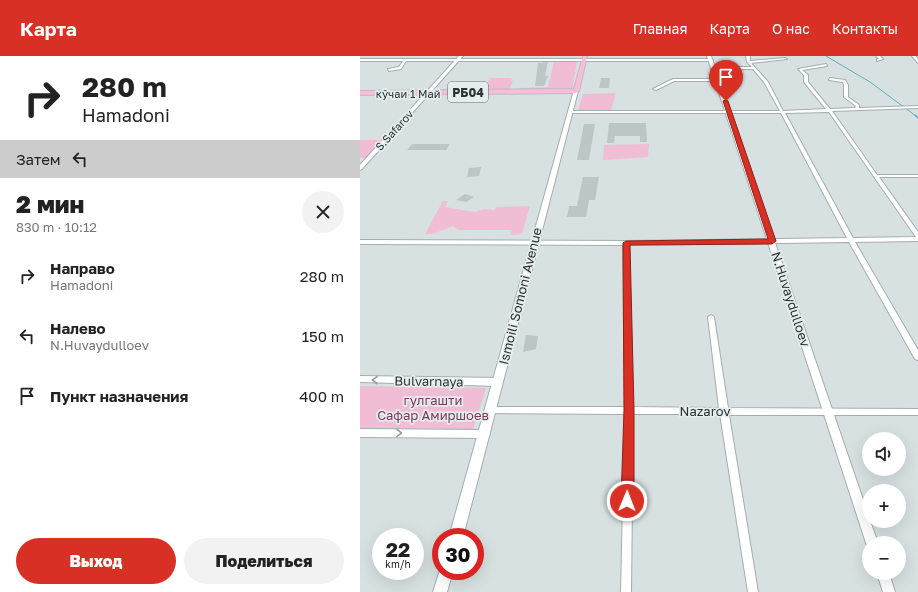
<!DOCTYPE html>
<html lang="ru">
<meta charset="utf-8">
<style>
:root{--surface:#fff;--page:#f2f2f2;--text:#222;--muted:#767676;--accent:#d93025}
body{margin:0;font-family:"Golos Text",sans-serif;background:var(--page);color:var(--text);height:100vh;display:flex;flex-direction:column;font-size:15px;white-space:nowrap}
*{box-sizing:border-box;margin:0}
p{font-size:13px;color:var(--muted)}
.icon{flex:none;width:22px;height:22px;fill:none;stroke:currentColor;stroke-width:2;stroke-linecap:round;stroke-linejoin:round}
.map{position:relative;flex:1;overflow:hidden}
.drawer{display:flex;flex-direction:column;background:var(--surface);width:360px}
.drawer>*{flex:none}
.top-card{background:#fff;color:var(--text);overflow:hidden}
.fabs{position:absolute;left:502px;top:376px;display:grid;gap:8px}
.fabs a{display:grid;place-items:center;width:44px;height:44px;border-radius:50%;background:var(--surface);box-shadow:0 4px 16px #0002;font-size:20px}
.speed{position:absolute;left:12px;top:472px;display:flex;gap:8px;font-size:20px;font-weight:700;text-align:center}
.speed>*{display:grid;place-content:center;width:52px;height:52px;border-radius:50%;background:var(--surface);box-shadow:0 4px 16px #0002;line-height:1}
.speed small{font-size:10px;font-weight:400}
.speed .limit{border:6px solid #d22;background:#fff;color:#111}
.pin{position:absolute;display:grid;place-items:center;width:34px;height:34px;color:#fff;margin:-41px -17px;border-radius:50% 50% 50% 0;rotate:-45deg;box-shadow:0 0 4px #0007}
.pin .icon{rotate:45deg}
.me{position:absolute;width:44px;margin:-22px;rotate:1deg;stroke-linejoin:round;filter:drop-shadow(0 0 3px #0008)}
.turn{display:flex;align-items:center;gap:14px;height:84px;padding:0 16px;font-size:18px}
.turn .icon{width:52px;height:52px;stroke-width:2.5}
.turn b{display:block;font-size:28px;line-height:34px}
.then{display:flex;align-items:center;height:38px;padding:0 16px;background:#0003;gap:8px;font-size:15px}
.round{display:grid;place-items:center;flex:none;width:42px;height:42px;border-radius:21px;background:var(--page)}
.summary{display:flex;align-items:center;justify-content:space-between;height:68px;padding:0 16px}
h1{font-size:24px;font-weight:800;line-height:30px}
.primary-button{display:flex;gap:8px;margin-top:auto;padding:8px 16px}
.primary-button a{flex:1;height:46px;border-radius:24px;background:var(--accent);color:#fff;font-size:16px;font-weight:800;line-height:46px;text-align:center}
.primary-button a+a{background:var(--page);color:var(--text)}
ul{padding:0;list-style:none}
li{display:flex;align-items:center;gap:12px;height:60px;padding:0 16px}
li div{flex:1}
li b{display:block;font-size:15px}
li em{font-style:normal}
header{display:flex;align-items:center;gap:24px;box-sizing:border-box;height:56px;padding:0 20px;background:var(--accent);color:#fff}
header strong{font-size:19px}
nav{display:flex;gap:22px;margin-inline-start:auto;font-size:14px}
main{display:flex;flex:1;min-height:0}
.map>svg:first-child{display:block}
.green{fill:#f0bdd4}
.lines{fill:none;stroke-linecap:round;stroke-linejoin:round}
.stream-far1{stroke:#63afb9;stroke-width:1}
.stream{stroke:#63afb9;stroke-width:1.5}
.building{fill:#bcc6c7}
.minor-casing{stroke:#a4adaf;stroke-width:2}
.tertiary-casing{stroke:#a4adaf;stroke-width:2}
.secondary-casing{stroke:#a4adaf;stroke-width:2}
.primary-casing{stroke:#bcbdbd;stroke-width:2}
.minor{fill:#fff;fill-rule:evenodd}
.tertiary{fill:#fff;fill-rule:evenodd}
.secondary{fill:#fff;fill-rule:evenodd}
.primary{fill:#fbbbda;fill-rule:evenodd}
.oneway{stroke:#969898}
.route{fill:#d93025;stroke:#8d1f18}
.labels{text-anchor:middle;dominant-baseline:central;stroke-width:3.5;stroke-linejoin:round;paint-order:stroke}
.far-street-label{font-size:11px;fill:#2d3131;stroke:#e4eeef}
.shield{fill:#e4eeef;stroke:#646a6a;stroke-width:1}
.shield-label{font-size:12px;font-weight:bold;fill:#2d3131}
.street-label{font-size:13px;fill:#2d3131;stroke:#e4eeef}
.park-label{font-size:13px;fill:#7e385c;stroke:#e4eeef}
</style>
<header>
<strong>Карта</strong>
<nav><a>Главная</a><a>Карта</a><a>О нас</a><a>Контакты</a></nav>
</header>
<main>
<section class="drawer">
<div class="top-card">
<div class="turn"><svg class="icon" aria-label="right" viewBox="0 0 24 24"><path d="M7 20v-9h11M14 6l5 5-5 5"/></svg><div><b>280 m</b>Hamadoni</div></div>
<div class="then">Затем<svg class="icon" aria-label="left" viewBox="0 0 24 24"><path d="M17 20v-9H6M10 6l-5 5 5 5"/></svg></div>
</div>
<div class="summary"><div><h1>2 мин</h1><p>830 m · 10:12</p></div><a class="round"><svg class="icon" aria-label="close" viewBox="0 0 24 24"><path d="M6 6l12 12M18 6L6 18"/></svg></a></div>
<ul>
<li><svg class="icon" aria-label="right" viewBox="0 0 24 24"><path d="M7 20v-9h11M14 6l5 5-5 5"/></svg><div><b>Направо</b><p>Hamadoni</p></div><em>280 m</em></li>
<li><svg class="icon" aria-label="left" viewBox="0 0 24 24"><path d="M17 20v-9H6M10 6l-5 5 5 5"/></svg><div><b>Налево</b><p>N.Huvaydulloev</p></div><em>150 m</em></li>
<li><svg class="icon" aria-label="arrive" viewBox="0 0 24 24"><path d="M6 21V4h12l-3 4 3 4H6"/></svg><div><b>Пункт назначения</b></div><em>400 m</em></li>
</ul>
<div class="primary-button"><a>Выход</a><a>Поделиться</a></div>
</section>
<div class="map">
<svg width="558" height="536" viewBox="0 0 558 536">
<rect width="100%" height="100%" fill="#d7e1e2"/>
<path class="green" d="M194,6H217L212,35H158L159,32L188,31Z
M131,22H152L151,25H153L149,33H123Z
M256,37L251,54H218L223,38Z
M0,84H21L6,102H0Z
M289,88L288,101L243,104L244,89Z
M83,145H88L85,151L115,156L124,153L135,154L136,151L170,150L162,178L150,179L152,174H98L93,170L73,178H65Z
M0,330L126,332L113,373L0,372Z"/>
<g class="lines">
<path class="stream-far1" d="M466,0L510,26L556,60"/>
<path class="stream" d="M555,59L558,62"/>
</g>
<path class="building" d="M188,6L185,20H188L184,30H175L178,7Z
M241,22H250L249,32H239Z
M249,67H286L287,86H280V80H255L254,87H247Z
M224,68H235L229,104H217Z
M52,88H90L86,94H47Z
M121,111L119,120L107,121L109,112Z
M223,121H239L235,144H229L226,161H207L209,150H217Z
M105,138L114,141L106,146L96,144Z
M166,279L178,280L176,293L163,296Z"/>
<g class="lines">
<defs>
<path id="minor" d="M386,0H390V5L425,2L427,3L391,7L408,26L423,55L466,53L444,26V19L438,13L466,8L467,10L442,14L448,19V26L470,53L495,52L496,50L484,41V29L483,26L469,24L470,22L485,24L488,29V41L499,49V52L558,50V52L472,55L517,119H558V121H519L558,176V185L495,186L558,294V304L555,303L489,186L269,189L273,351L359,352L348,261L351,259L354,261L368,352L558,353V359H369L398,536H388L360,358H273L271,536H261L265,358L131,357L128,356L127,354L128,352L131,351H265L263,189L0,188V184L266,185L487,182L421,57H210L208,56L210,55H420L404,26L393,13H370L368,12L370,11H392L387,6ZM469,56L556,181L493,182L425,57Z
M516,0H520L523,3L517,5V3H519Z
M552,0H556L558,4V7Z
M0,3H351L353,4L351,5H46L41,13L29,15L28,13L39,11L43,5H0Z
M313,23H358L360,24L358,25H314L296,34L293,33Z"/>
<path id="tertiary" d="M99,0H103L2,113L0,114V109Z
M347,0H351L509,461V465H510L518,487H509V492L506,487Z
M0,320L138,322L141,324L142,326L141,328L138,330L0,326Z
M0,373L125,374L128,375L130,378L128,381L125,382L0,381Z
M517,517H529L535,536H523Z"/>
<path id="secondary" d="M214,34L218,35L103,481H89Z
M81,511V515H93L87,536H73Z"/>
<path id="primary" d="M223,0H227L219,35L216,37L0,39V35L214,33Z"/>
</defs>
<use href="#minor" class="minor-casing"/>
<use href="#tertiary" class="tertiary-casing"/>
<use href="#secondary" class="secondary-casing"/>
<use href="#primary" class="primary-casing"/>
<use href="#minor" class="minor"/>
<use href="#tertiary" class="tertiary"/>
<use href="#secondary" class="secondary"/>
<use href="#primary" class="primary"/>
</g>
<defs><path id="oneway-chevron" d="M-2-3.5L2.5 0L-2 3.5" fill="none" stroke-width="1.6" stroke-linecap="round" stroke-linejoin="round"/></defs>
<g class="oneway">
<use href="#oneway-chevron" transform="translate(15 324) rotate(-179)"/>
<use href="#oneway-chevron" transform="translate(39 377) rotate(1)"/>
</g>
<path class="route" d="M366,44L368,45L416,185L412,188L270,189L274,354V445L272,449L267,451L263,449L261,445L264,354L263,187L266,185L408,183L363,45Z"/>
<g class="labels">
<g class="far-street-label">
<text x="48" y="37">кӯчаи 1 Май</text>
<text transform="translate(34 74) rotate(-48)">S.Safarov</text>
</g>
<rect class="shield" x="88" y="26" width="40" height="20" rx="3"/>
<g class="shield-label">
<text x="108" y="36">РБ04</text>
</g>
<g class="street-label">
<text transform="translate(160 240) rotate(-76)">Ismoili Somoni Avenue</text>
<text transform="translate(431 243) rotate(72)">N.Huvaydulloev</text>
<text transform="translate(69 325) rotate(1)">Bulvarnaya</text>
<text x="345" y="355">Nazarov</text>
</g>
<g class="park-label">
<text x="73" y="344">гулгашти<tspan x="73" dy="15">Сафар Амиршоев</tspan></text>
</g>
</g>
</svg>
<div class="fabs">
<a><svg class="icon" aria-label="sound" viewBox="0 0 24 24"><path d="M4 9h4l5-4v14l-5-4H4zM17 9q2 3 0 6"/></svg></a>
<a>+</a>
<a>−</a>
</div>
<div class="speed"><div>22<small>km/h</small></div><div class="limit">30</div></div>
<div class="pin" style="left:366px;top:45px;background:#d93025"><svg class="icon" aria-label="arrive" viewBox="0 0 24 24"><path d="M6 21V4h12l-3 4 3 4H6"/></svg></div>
<svg class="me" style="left:267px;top:445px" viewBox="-20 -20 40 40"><circle r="17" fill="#d93025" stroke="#fff" stroke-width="3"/><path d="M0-11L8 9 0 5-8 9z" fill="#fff"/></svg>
</div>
</main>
